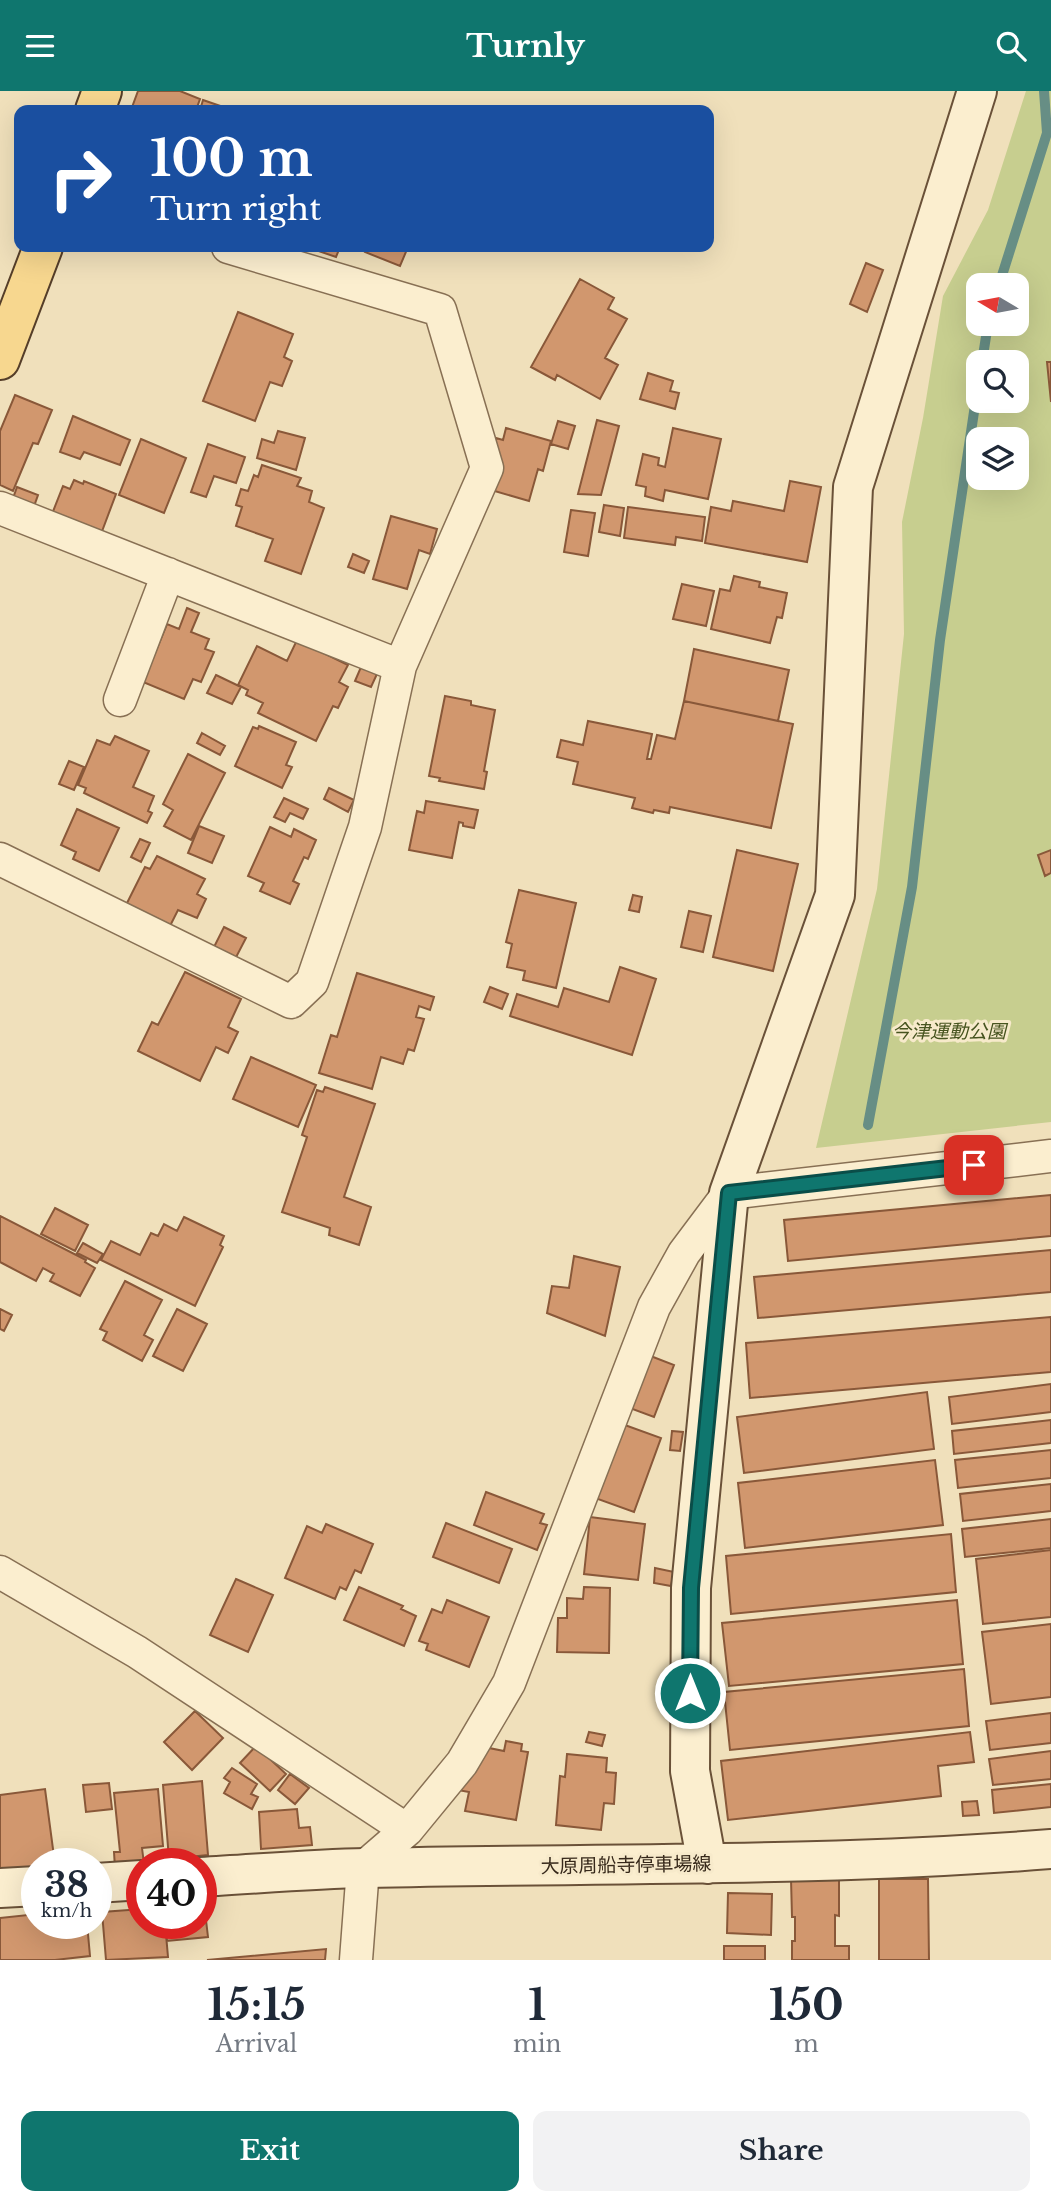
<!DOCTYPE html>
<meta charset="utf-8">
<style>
:root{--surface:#fff;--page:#f2f2f3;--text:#1f2937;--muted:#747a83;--accent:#0f766e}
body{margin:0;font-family:"Libre Baskerville","Noto Sans JP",serif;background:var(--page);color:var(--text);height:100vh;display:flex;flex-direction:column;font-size:26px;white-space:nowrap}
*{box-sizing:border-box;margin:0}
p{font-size:23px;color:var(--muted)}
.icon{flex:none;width:38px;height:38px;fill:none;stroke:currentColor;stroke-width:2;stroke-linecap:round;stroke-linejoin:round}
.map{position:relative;height:1869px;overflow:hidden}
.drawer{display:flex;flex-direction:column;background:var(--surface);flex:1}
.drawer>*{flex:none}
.hud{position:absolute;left:14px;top:14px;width:700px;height:147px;border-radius:14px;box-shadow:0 7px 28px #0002;background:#1a4fa0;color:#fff;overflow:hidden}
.needle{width:46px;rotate:280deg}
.fabs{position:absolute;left:966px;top:182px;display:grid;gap:14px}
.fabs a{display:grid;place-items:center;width:63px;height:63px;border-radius:14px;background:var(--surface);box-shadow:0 7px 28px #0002;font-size:35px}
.speed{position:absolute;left:21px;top:1757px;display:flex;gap:14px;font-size:35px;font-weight:700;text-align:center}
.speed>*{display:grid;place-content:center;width:91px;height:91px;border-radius:50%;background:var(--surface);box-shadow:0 7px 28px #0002;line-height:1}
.speed small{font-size:18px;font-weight:400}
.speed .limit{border:10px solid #d22;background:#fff;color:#111}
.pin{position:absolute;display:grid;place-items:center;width:60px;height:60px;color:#fff;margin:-30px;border-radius:14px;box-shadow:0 4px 10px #0006}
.me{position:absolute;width:77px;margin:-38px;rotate:0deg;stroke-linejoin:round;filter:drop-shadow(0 0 5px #0008)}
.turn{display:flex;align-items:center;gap:24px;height:147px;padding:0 21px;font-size:32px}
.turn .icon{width:91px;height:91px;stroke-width:2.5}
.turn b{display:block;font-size:49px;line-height:60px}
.eta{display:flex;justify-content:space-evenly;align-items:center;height:119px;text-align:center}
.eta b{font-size:42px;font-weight:800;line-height:49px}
.button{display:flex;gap:14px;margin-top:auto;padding:14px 21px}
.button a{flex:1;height:80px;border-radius:14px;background:var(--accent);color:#fff;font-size:28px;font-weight:800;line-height:80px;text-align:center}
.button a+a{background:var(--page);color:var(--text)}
header{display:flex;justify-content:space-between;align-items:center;height:91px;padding:0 21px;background:var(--accent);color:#fff;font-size:32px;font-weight:800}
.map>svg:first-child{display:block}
.green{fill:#c7ce8f;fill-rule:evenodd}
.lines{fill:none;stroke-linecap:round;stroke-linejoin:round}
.stream{stroke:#678e85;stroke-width:10}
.building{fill:#d1976e;stroke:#895839;stroke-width:2}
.street-casing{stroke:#887054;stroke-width:35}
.secondary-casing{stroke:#6a5138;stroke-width:42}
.primary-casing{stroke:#553e29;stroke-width:42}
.street{stroke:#fbeecf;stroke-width:32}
.secondary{stroke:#fbeecf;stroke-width:38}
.primary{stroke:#f7d78f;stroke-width:38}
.route-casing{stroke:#0a4d48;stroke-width:18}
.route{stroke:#0f766e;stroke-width:12}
.labels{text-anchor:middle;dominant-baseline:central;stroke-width:6;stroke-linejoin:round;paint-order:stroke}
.park-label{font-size:19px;font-style:italic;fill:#47541f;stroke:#f7eacb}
.street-label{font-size:19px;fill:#36281a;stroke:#f7eacb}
</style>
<header><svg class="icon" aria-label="menu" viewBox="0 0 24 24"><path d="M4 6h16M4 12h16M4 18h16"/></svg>Turnly<svg class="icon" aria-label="search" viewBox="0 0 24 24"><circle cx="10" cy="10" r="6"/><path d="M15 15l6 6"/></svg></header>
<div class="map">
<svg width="1051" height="1869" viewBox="0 0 1051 1869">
<rect width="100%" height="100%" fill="#f0e0bb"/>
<path class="green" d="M1026,0H1051V1031L816,1057L877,798L904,543L902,431L923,327L943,205L988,119ZM978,194H1017V233H978ZM978,271H1017V310H978ZM978,348H1017V387H978Z"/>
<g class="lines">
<path class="stream" d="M999,194L1047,42L1044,0
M982,271L988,233
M868,1034L912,796L940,549L978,294"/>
</g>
<path class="building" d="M138,0H180L200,8L196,19H131Z
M203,9L232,19H200Z
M307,156H340L336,166Z
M367,156H408L400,175L365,161Z
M866,172L883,179L867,221L850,213Z
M580,188L614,207L608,218L627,228L605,267L618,274L600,308L557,284L555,289L531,276Z
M238,221L293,243L284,266L292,270L282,295L270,291L255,330L203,310Z
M1047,271H1051V311Z
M648,282L673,290L670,300L679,302L675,318L640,308Z
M15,304L52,319L38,353L33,352L13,400L0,394V340Z
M73,325L130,349L120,374L84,361L80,368L60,361Z
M597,329L619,335L601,404L578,403Z
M558,330L575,335L568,358L551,353Z
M506,337L551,350L543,380L538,378L529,410L481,396L496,347L503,349Z
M673,337L721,348L708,408L665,399L663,410L645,405L646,396L636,394L643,363L659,367L658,374L665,376Z
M278,340L305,347L296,379L257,367L262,348L274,352Z
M141,348L186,367L164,422L119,404Z
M208,353L245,366L236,392L214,385L206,406L191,401Z
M262,374L301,387L297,395L312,400L309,411L324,417L301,483L265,470L273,448L236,435L242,416L236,414L241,398L248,400L254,384L258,386Z
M74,389L83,393L84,390L116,403L101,443L52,423L63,395L70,398Z
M790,390L821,396L807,471L705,452L711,416L731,420L733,410L784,420Z
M17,396L38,404L32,421L11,413Z
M604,414L624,417L620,445L599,441Z
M628,416L705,426L702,450L676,446L675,454L624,447Z
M571,419L595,422L588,465L564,461Z
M391,425L437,438L430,463L419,459L407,498L373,488Z
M353,463L369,470L364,482L348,476Z
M734,485L760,491L759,496L787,502L782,527L777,526L770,552L711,538L720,498L730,500Z
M682,493L714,500L706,535L673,528Z
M187,517L199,522L191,541L209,548L205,558L214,561L201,591L193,588L184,608L143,591L167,533L179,538Z
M297,549L348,574L339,591L348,596L338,617L333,615L316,650L258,622L263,612L246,604L248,599L238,594L257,555L287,570Z
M694,558L789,579L778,630L684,610Z
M361,576L377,583L371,596L355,590Z
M216,584L241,596L232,613L207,602Z
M445,605L471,610V614L495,619L484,680L487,681L484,698L439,690L440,687L429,685Z
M684,610L793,633L771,737L670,716L669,722L654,719L653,722L632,717L635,707L573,693L578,671L557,666L561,649L583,654L588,630L652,643L647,668H651L657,644L675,648Z
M259,635L296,651L286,674L292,676L282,697L235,675L253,636L258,638Z
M202,642L225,655L220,664L197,652Z
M115,645L149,660L133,696L154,705L148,720L152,722L147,732L84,702L86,697L78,694L97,649L110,654Z
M188,663L225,682L191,749L164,735L173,719L163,713Z
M69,670L84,676L74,699L59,693Z
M329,697L354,709L348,721L324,708Z
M284,707L308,718L303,728L290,722L285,731L274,726Z
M426,710L478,719L474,737L463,735V732L459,731L452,767L409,759L417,720L424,722Z
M77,718L119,737L99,780L73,768L76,761L61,754Z
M199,735L224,745L212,772L188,762Z
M270,736L291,746L294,738L316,749L308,768L304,766L293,790L299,793L290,813L260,800L264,792L248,785Z
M140,748L150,752L141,771L131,766Z
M737,759L798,773L773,880L713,866Z
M1051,759V782L1045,785L1038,764Z
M157,765L205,788L197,803L206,808L197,827L178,819L167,841L123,820L145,776L150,778Z
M519,799L576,812L556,897L523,889L525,880L507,876L512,853L506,851Z
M633,804L642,806L639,821L629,819Z
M689,820L711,825L703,861L681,856Z
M224,836L246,847L232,874L210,864Z
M620,876L656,888L632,964L510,925L517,903L558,916L564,897L609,911Z
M185,881L241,908L228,936L238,941L228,962L216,956L200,990L138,960L152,931L158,934Z
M357,882L434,906L430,919L419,915L416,926L424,928L414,960L408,958L403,973L381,966L372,998L319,982L331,944L337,946Z
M490,896L508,903L502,918L484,911Z
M251,966L316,994L298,1036L233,1008Z
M325,996L375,1013L344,1106L371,1116L359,1154L329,1144L330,1137L282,1121L307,1046L302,1044L317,999L323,1001Z
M1051,1104V1145L788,1170L784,1129Z
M55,1117L88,1134L75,1160L41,1143Z
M0,1125L86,1169L85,1171L95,1177L80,1205L50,1190L54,1183L43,1177L36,1190L0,1171Z
M184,1126L224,1145L220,1154L223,1156L195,1215L101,1169L111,1150L140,1164L151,1142L158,1145L164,1133L177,1140Z
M83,1152L103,1163L97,1172L77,1162Z
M1051,1159V1201L758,1227L754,1186Z
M574,1165L620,1176L605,1245L547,1222L552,1195L569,1197Z
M125,1190L162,1209L144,1244L153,1249L142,1270L103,1249L107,1241L100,1238Z
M0,1218L12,1224L4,1240L0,1238Z
M177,1218L207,1233L183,1280L153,1265Z
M1051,1226V1281L750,1307L746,1252Z
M648,1264L674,1274L654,1326L627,1316Z
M1051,1293V1321L952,1333L949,1306Z
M927,1301L934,1358L744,1382L737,1326Z
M1051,1329V1352L954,1363L952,1340Z
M622,1333L661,1347L634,1421L595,1407Z
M672,1340L683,1341L680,1360L670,1359Z
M1051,1359V1387L958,1397L955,1369Z
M935,1369L943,1434L745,1457L738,1392Z
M1051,1393V1420L963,1430L960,1403Z
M486,1401L544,1423L540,1432L547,1434L537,1459L474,1434Z
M590,1426L645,1433L638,1489L584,1483Z
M1051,1428V1457L965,1466L962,1438Z
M446,1432L512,1458L499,1492L433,1466Z
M326,1433L373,1453L361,1482L355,1479L346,1499L340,1496L335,1508L285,1487L307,1435L322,1442Z
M951,1443L956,1501L731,1523L726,1465Z
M1051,1459V1526L983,1533L976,1468Z
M655,1477L674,1481L671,1495L654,1492Z
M236,1488L273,1504L248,1561L210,1544Z
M359,1496L403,1515L401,1518L416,1525L404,1555L344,1529Z
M584,1496L610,1497L609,1562L557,1561L558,1527H567V1507L583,1508Z
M447,1509L489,1526L469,1576L426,1559L428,1553L419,1550L432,1518L442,1522Z
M957,1509L963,1573L729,1595L722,1532Z
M1051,1533V1606L991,1613L982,1541Z
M964,1578L969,1635L730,1659L724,1601Z
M195,1620L223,1647L192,1679L164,1651Z
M1051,1622V1652L990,1659L986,1630Z
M589,1641L605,1644L602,1655L586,1651Z
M970,1641L974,1671L938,1675L941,1705L728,1729L721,1670Z
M506,1650L522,1653L521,1660L528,1661L516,1729L465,1720L469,1701L458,1699L479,1655L504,1660Z
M256,1655L286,1683L270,1700L240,1672Z
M1051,1660V1688L993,1694L989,1668Z
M567,1663L607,1667L606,1681L616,1682L614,1713L604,1712L601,1739L556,1734L560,1685L565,1686Z
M232,1677L257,1693L251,1703L258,1706L252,1718L224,1702L230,1691L224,1687Z
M290,1683L309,1697L295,1713L278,1699Z
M202,1690L208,1764L169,1768L163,1694Z
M109,1692L112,1718L86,1721L83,1694Z
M1051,1693V1716L994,1722L992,1699Z
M45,1698L55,1773H37V1786L0,1791V1704Z
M158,1698L163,1755L142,1757L144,1773L115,1777L114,1761H120L114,1702Z
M977,1710L979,1724L963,1725L962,1711Z
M297,1718L299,1737L310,1736L312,1754L261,1758L259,1721Z
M839,1787V1825L835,1824V1855H849V1869H792V1850H795V1826H792L791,1788Z
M879,1788H928L929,1869H879Z
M728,1802L772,1803L771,1844L727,1842Z
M204,1812L208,1846L167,1850L165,1832H201V1813Z
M142,1818V1832H165L168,1866L106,1869L102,1821Z
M37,1823V1832H87L90,1865L55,1869H0V1827Z
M724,1855H765V1869H724Z
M326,1858L325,1869H207Z"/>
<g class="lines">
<defs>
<path id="street" d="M0,417L400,575
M120,609L168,483
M0,768L291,911L312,891L365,736L400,575L487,377L440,219L228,156
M0,1481L137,1561L407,1739
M356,1869L363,1777L407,1739L462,1672L509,1592L654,1216L684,1162L729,1102L1051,1065"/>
<path id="secondary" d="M707,1773L690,1680L691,1497L729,1102L835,804L853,396L977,0
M201,1786C256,1783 311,1778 366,1777C594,1772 823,1776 1051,1758
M96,1792L142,1789
M0,1797L37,1795"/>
<path id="primary" d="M95,19L102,0
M0,269L43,156"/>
</defs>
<use href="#street" class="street-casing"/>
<use href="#secondary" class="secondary-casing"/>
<use href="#primary" class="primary-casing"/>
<use href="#street" class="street"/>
<use href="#secondary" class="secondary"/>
<use href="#primary" class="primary"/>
</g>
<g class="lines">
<defs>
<path id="route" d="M690,1602L691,1497L729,1102L974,1074"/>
</defs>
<use href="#route" class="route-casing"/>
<use href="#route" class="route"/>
</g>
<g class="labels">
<g class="park-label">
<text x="949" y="940">今津運動公園</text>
</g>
<g class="street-label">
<text transform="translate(626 1774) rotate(-1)">大原周船寺停車場線</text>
</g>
</g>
</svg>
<div class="fabs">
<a><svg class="needle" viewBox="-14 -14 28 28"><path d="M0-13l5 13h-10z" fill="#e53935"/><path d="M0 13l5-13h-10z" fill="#747a83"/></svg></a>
<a><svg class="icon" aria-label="search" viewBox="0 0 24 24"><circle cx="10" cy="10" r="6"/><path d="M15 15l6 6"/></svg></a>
<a><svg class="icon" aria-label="layers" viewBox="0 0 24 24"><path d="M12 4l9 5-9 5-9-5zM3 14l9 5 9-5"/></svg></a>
</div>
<div class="speed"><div>38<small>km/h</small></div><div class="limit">40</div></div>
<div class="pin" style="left:974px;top:1074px;background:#d93025"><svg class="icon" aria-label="arrive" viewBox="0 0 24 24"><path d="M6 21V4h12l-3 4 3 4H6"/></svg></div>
<svg class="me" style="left:690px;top:1602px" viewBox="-20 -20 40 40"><circle r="17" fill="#0f766e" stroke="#fff" stroke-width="3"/><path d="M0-11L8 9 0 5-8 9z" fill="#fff"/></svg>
<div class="hud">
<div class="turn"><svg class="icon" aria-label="right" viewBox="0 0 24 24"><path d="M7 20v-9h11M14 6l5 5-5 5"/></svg><div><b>100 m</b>Turn right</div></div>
</div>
</div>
<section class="drawer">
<div class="eta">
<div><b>15:15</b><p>Arrival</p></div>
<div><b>1</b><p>min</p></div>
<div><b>150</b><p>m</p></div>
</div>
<div class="button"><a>Exit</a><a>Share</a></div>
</section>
